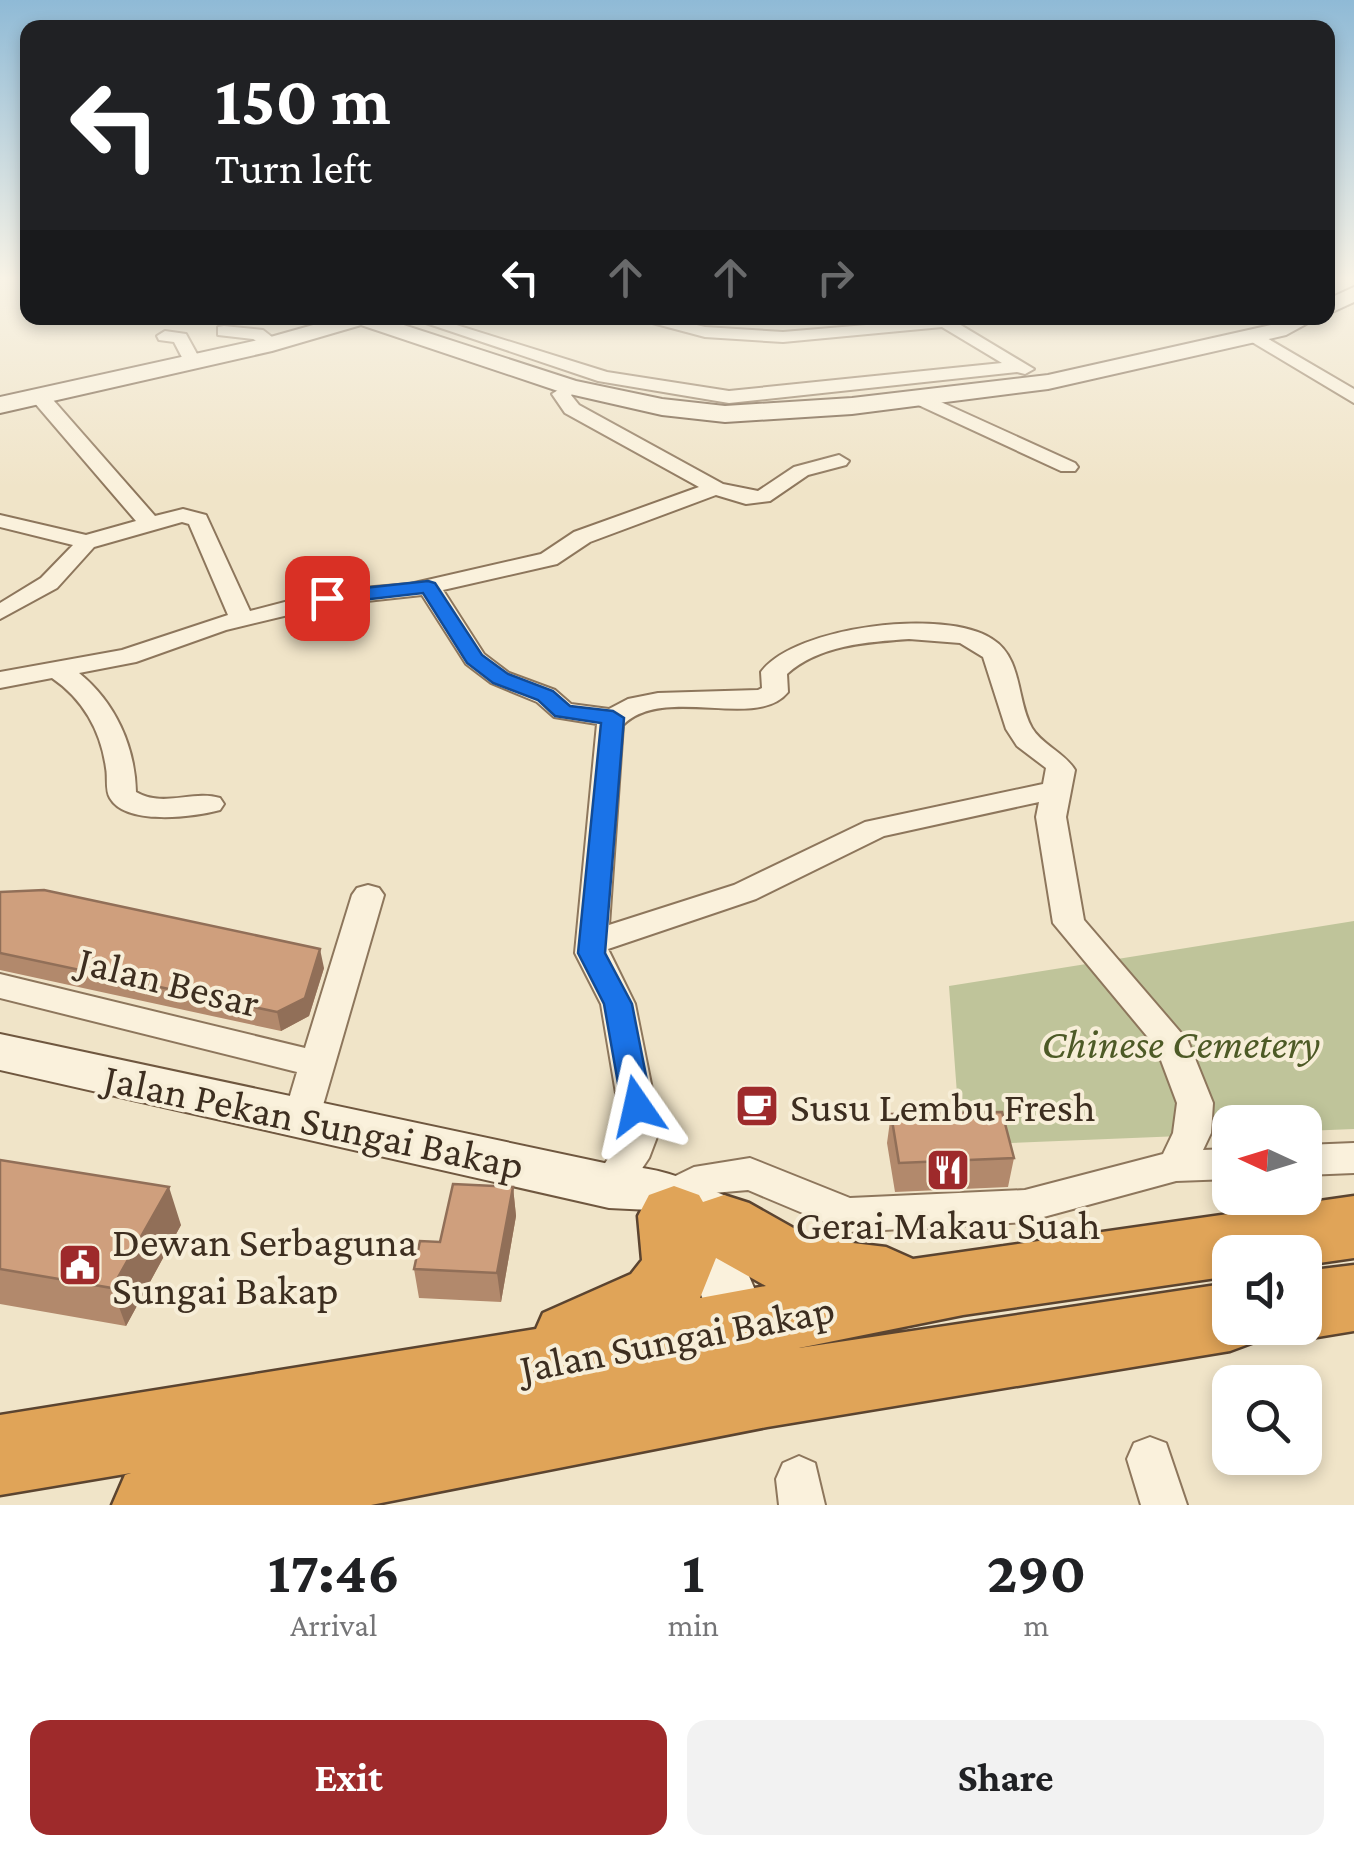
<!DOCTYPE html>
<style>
:root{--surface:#fff;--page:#f2f2f2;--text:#202124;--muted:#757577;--accent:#9e2a2b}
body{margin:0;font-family:"Crimson Pro",serif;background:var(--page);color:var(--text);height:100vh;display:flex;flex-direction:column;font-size:38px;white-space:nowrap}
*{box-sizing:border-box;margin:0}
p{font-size:32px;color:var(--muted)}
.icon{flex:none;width:55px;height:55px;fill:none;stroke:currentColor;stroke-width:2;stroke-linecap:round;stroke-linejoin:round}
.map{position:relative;height:1505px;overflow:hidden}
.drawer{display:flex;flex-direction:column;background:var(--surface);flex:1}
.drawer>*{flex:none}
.hud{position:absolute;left:20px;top:20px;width:1315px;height:305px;border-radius:20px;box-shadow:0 5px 15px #0003;background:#202124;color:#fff;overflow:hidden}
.needle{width:65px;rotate:274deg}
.controls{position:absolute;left:1212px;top:1105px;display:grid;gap:20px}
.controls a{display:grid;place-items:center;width:110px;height:110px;border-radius:20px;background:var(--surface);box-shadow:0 5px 15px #0003;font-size:50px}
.pin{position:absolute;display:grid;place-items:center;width:85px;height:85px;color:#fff;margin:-42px;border-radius:20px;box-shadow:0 5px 15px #0006}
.me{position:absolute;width:110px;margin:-55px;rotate:349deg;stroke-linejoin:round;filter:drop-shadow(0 0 8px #0008)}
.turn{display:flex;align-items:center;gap:35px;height:210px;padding:0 30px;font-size:45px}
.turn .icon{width:130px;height:130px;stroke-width:2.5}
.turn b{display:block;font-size:70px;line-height:85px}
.lanes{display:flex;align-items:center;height:95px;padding:0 30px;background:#0003;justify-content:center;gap:50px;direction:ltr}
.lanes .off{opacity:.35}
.eta{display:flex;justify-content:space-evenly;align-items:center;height:170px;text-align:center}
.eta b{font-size:60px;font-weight:700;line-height:70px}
.cta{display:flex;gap:20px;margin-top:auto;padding:20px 30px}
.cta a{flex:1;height:115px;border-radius:20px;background:var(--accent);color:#fff;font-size:40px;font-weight:700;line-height:115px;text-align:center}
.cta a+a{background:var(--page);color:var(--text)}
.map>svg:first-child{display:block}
.cemetery{fill:#bfc49a}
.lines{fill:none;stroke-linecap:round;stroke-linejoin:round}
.street-casing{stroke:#8d765c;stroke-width:4}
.secondary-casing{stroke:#6f573f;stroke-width:4}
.highway-casing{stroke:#5b4430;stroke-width:5}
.street{fill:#faf1dc;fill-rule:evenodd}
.secondary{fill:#faf1dc;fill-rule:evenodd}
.highway{fill:#e0a458;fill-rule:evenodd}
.wall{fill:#b2896c}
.shaded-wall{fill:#916f58}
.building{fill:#cf9f7d;stroke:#916f58;stroke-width:2.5}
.route{fill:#1a73e8;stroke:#114b97;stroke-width:2.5}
.labels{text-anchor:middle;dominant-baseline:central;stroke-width:8;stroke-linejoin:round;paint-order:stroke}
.near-street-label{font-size:42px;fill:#3d2e20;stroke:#f7eed8}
.near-park-label{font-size:42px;font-style:italic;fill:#4d5a26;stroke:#f7eed8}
.near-poi-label{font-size:42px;fill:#3d2e20;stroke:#f7eed8;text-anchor:start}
</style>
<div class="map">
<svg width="1354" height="1505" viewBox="0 0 1354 1505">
<rect width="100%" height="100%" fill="#f0e4c8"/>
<path class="cemetery" d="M1354,921V1129L1305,1131V1122H1230V1134L1010,1143L959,1121L949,986Z"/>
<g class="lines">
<defs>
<path id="street" d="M411,318H434L607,372L729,391L1002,363L942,327L783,342L705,337L645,321L643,318H668L705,327L783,332L949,318L1034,369L1025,374L1017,372L729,403L598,381Z
M224,326L263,330L281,344L272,349L253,339L218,335V327Z
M1253,330L1354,389V403L1247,339V331Z
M165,331L186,334L202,363L199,367H187L174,342L159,340L157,336Z
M570,382L579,387L571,395L579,405L723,484L758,491L794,467L839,455L849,461L846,465L808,475L770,501L746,504L716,495L590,542L557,564L443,590L484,654L509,673L555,690L571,704L609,709L628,699L658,693L758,690L762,688L761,672C795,626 945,608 992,639C1023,658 1016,700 1032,728C1042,745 1064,752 1075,770L1066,817L1084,920L1188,1041L1213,1103L1211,1133L1203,1150L1230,1149V1179L1176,1181L1025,1222L848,1232L748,1190L713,1193L673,1211L659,1206L654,1195L659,1184L694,1167L750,1158L850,1198L1025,1190L1163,1154L1173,1133L1177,1103L1156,1047L1053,923L1036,817L1039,802L884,836L756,899L608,949L635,1004L660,1129L649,1158L623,1197L609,1202L595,1197L590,1186L619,1142L622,1129L601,1004L575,953L597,724L554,717L537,702L491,683L466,664L422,595L330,605L226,630L136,662L79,673C115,702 135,746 136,792C163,808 192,790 220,798L224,804L220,810C194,817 126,826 110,798C105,790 108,777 106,768C101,731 83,699 52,678L0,688V672L122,650L228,615L189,524L182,522L94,547L57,588L0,619V603L41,578L73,545L0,527V515L86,535L136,521L33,401V393H47L155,516L183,509L206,515L250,611L327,591L410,584L541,554L574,532L699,487L565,413L552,394ZM909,639L960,643L983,657L1006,729L1017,746L1046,768L1043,784L865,822L734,885L609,925L623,725C664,684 757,731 788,692L787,674C819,645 867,642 909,639Z
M921,393L1075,463L1078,467L1075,471H1061L914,403L912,399Z
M368,885L379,888L384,895L319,1119L314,1129L301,1134L288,1129L283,1119L297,1072L0,998V974L305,1048L352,895L357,888Z
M1354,1143V1173L1305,1175V1145Z
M1150,1437L1166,1443L1187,1505H1141L1127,1459L1134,1443Z
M799,1456L815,1463L825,1505H779L776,1479L783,1463Z"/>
<path id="secondary" d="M1354,287V302L1328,314V299Z
M338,318H382L576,381L662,399L725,406L852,398L1048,375L1271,325L1288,318H1317L1286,335L1048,389L852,414L725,422L662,415L561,392L361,325L272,351L0,413V397L267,338Z
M0,1034L609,1164C661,1168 679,1176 726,1196L734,1212L726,1228L721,1230L736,1246L777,1341L769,1360L748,1367L727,1360L694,1277L664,1241L656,1225L661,1215L650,1210L609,1208L0,1070Z"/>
<path id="highway" d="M674,1186L699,1195L703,1202L724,1195L749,1203L811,1238L886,1247L913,1259L1354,1196V1258L1305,1265V1252H1230V1276L963,1315L799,1348L1230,1283V1328H1263L1257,1341L1230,1351L767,1427L371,1505H112L125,1475L131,1473L0,1495V1415L536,1329L543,1313L631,1274L642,1260L638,1216L649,1195ZM716,1258L766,1286L700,1298Z
M1354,1265V1331L1305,1339L1278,1329L1305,1328V1271Z"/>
</defs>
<use href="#street" class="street-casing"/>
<use href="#secondary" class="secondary-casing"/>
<use href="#highway" class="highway-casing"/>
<use href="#street" class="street"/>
<use href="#secondary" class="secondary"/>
<use href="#highway" class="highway"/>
</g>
<path class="wall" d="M0,892L324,968L309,1016L281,1031L0,970Z
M891,1114L1014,1158L1008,1187L895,1192L887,1143Z
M0,1160L181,1225L126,1326L0,1304Z
M513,1187L516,1216L501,1302L419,1298L414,1269L440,1242Z"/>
<path class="shaded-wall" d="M320,949L324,968L309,1016L281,1031L277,1012Z
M169,1187L181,1225L126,1326L112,1288Z
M513,1187L516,1216L501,1302L497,1273Z"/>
<path class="building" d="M44,890L320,949L305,998L277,1012L0,953V892Z
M1002,1112L1014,1158L899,1163L891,1114Z
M0,1160L169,1187L112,1288L0,1269Z
M453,1184L513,1187L497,1273L414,1269L420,1241L440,1242Z"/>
<linearGradient id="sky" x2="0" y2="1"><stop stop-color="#8fbad6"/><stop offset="0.57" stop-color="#f8f3e6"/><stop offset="1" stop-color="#f8f3e6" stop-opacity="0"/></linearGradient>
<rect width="1354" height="488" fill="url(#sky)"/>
<path class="route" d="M428,581L435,583L482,655L508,674L553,691L570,706L613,711L624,718L605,953L632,1004L652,1106L648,1115L637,1118L626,1115L622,1106L604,1004L578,953L601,723L555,716L538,700L493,683L467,663L423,593L327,604L317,598L327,592Z"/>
<defs>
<symbol id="cafe-square" viewBox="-11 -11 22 22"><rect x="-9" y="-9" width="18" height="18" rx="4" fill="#9e2a2b" stroke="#f7eed8"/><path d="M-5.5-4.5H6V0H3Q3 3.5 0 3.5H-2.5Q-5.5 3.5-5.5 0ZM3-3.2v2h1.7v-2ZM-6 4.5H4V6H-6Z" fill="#fff"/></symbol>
<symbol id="restaurant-square" viewBox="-11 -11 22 22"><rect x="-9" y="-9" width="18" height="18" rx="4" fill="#9e2a2b" stroke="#f7eed8"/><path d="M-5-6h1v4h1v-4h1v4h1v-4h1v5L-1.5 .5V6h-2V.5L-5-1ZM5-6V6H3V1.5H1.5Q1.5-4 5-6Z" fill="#fff"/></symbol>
<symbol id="civic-square" viewBox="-11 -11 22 22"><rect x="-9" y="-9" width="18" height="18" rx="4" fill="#9e2a2b" stroke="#f7eed8"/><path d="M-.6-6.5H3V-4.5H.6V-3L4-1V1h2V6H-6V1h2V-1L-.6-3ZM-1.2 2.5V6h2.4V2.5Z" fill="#fff"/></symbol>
</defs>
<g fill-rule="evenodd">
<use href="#cafe-square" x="732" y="1081" width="50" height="50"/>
<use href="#restaurant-square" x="923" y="1145" width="50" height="50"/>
<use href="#civic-square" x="55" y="1240" width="50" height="50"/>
</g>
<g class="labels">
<g class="near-street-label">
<text transform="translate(169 981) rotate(14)">Jalan Besar</text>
<text transform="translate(314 1121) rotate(12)">Jalan Pekan Sungai Bakap</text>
<text transform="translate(677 1338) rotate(-11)">Jalan Sungai Bakap</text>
</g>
<g class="near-park-label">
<text x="1181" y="1043">Chinese Cemetery</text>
</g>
<g class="near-poi-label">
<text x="790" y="1106">Susu Lembu Fresh</text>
<text x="948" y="1224" text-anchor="middle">Gerai Makau Suah</text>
<text x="112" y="1241">Dewan Serbaguna<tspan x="112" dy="48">Sungai Bakap</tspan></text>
</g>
</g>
</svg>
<div class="controls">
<a><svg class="needle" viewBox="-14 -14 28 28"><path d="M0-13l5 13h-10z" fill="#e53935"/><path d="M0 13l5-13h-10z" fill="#757577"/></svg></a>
<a><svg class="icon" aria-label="sound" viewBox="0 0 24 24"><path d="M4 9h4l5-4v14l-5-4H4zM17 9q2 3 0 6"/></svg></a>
<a><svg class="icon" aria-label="search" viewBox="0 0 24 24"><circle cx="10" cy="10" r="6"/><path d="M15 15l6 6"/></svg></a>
</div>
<div class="pin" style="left:327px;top:598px;background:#d93025"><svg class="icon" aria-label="arrive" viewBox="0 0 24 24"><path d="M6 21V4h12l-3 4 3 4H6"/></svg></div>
<svg class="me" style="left:637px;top:1106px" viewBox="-20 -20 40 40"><path d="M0-17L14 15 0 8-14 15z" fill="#1a73e8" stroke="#fff" stroke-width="4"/></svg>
<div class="hud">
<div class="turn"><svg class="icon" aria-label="left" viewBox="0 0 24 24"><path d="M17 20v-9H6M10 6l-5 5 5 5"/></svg><div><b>150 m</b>Turn left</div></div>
<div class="lanes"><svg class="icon" aria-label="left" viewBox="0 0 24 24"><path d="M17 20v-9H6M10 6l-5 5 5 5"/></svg><svg class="icon off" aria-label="ahead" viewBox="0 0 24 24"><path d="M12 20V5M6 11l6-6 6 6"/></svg><svg class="icon off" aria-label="ahead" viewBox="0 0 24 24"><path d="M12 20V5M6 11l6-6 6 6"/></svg><svg class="icon off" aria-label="right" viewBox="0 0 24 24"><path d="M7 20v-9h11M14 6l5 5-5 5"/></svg></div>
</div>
</div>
<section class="drawer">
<div class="eta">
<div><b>17:46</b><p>Arrival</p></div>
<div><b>1</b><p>min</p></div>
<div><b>290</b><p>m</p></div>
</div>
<div class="cta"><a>Exit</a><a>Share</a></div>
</section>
